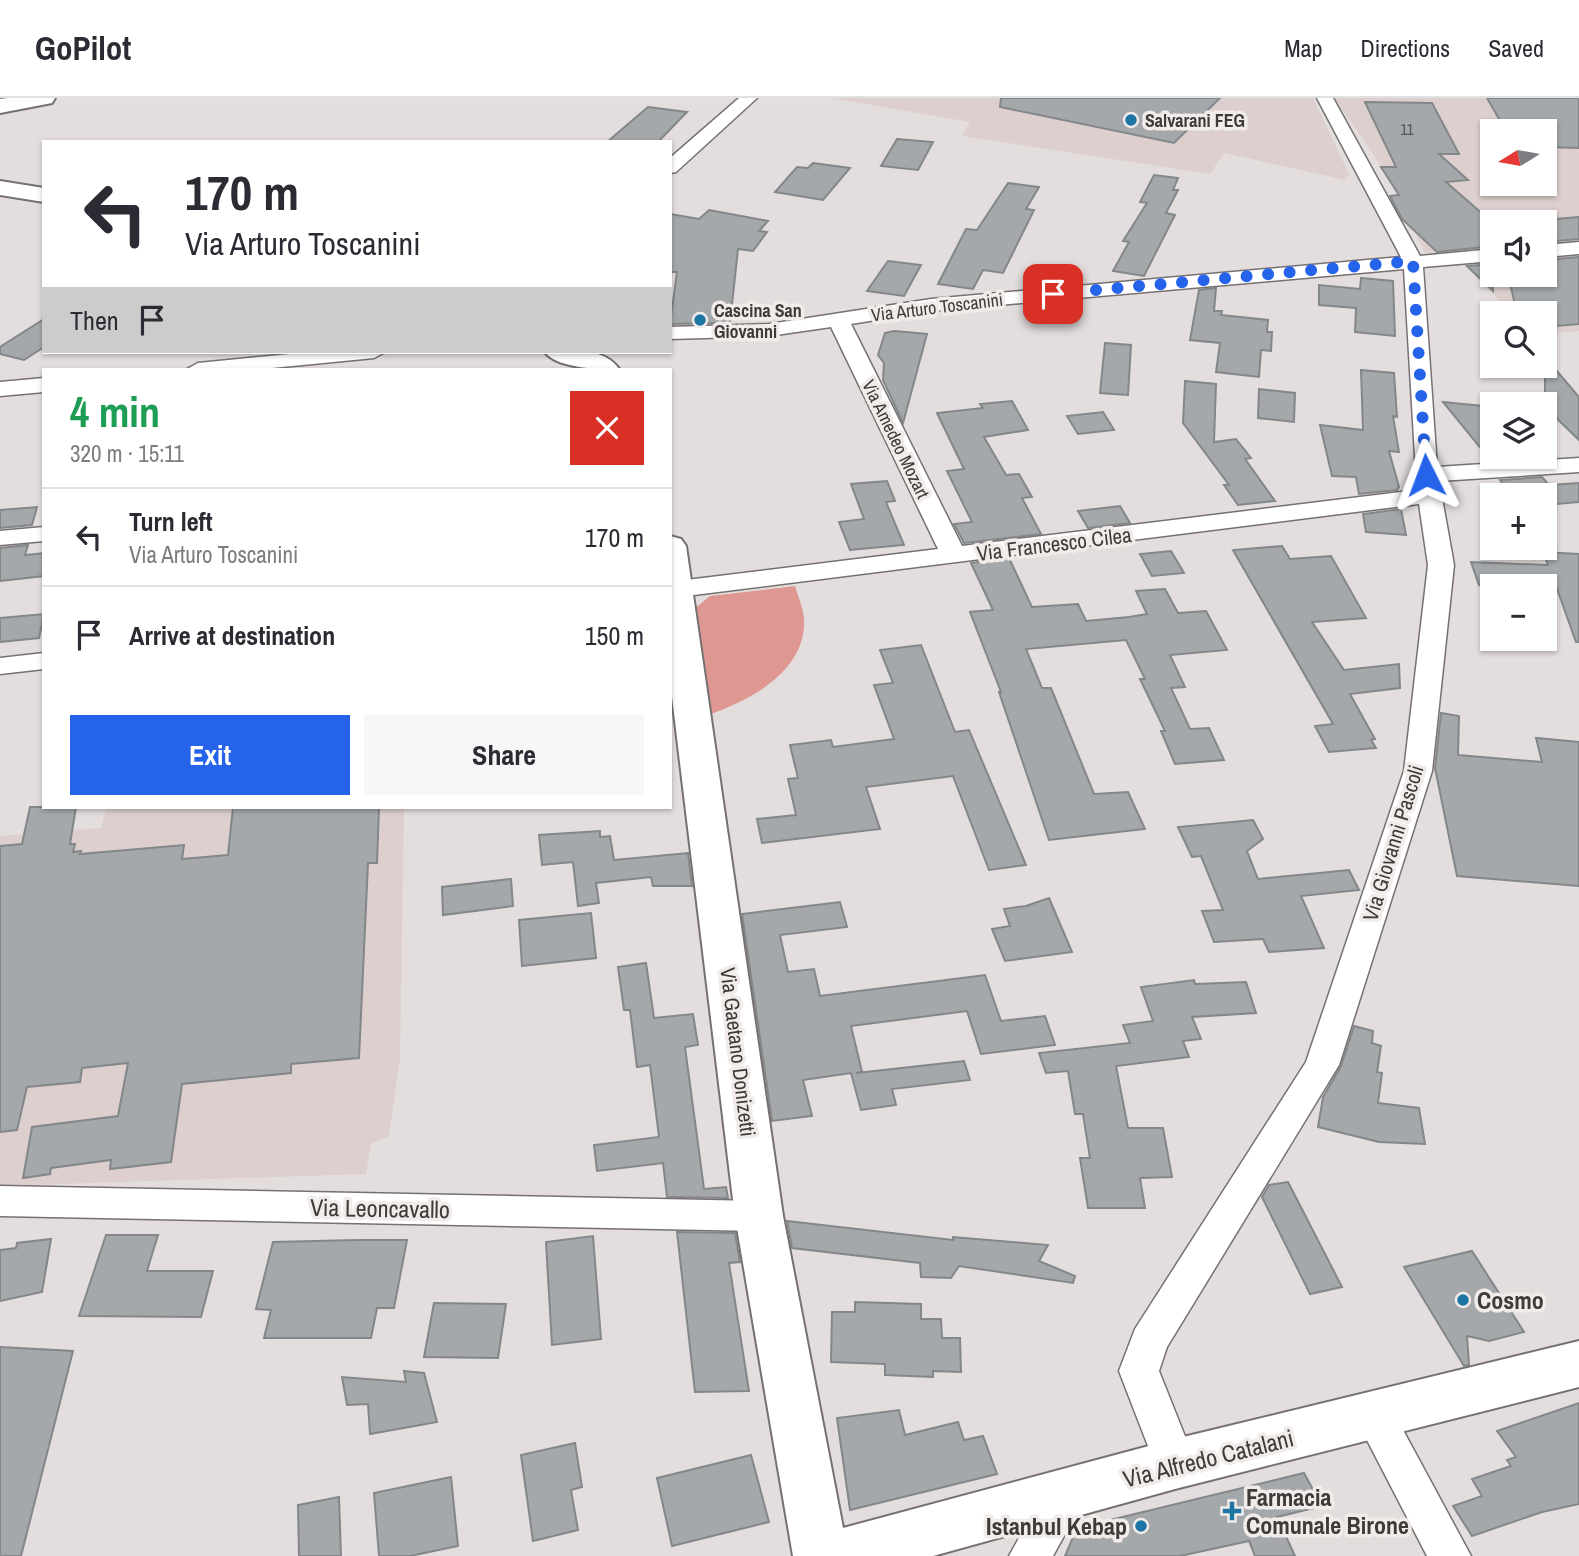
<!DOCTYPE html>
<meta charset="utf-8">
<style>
:root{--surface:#fff;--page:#f7f7f7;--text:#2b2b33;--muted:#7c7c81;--line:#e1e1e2;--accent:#2563eb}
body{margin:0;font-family:"Archivo Narrow",sans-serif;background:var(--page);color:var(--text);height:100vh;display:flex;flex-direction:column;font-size:26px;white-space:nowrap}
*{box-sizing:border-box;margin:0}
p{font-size:23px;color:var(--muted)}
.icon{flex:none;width:38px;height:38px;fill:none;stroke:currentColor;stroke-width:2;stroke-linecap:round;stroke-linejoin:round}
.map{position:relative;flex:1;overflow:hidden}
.drawer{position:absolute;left:42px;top:270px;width:630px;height:441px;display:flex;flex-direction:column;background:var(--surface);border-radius:0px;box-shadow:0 2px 5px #0004}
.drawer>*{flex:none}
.top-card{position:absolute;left:42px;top:42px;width:630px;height:214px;border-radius:0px;box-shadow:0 2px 5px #0004;background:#fff;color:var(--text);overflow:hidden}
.needle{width:46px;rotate:259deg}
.fabs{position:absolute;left:1480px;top:21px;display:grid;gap:14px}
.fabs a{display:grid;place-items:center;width:77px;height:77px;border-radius:0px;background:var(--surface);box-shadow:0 2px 5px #0004;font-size:35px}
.pin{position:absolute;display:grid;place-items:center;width:60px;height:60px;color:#fff;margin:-30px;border-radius:14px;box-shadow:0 4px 10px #0006}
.me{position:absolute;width:77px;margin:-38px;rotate:357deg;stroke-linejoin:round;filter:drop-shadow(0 0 5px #0008)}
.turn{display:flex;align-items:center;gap:24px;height:147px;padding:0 28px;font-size:32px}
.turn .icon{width:91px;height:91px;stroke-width:2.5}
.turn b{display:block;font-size:49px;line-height:60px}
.then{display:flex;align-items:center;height:66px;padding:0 28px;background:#0003;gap:14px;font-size:26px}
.round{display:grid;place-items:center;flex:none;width:74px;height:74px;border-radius:0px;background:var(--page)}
.head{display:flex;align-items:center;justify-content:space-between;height:119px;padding:0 28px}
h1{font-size:42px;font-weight:800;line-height:52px;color:#1e9e55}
.primary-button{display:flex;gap:14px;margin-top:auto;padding:14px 28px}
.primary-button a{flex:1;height:80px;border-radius:0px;background:var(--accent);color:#fff;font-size:28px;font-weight:800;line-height:80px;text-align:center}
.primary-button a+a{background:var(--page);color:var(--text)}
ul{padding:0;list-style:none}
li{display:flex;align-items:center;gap:21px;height:98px;padding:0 28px;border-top:2px solid var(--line)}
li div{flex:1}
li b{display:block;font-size:26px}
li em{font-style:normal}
header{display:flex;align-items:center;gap:42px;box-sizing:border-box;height:98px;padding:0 35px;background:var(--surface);border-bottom:2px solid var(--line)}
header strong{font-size:33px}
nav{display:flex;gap:38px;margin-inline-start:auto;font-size:24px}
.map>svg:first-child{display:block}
.built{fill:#ddcfcd;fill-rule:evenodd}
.green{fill:#de9891}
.building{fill:#a4a8ab;stroke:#83878a;stroke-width:2}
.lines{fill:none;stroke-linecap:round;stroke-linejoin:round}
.street-casing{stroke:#767170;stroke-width:3}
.secondary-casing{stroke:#767170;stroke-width:4}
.street{fill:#fff;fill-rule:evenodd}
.secondary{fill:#fff;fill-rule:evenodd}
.route{stroke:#2563eb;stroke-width:12;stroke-dasharray:0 21.6}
.poi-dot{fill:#1c75a4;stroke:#f1ebea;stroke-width:2.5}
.labels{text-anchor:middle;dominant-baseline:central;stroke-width:7;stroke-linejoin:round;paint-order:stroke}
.far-number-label{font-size:16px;fill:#585757}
.far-poi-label{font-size:18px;font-weight:bold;fill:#3e3c3b;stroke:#f1ebea;text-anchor:start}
.far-street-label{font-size:18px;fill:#3e3c3b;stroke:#f1ebea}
.street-label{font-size:21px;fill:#3e3c3b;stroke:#f1ebea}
.near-street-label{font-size:24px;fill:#3e3c3b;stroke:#f1ebea}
.near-poi-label{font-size:24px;font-weight:bold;fill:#3e3c3b;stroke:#f1ebea;text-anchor:start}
</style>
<header>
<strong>GoPilot</strong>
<nav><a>Map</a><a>Directions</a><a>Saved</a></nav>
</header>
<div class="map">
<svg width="1579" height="1458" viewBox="0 0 1579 1458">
<rect width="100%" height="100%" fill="#e3dedd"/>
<path class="built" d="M831,0H1313L1349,76L1345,82L1224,55L1210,76L962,38L970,24Z
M1334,0H1579V146L1545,149V124H1493V153L1427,159L1387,76ZM1493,33H1545V86H1493Z
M1579,154V233L1545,236V215H1511L1461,163L1493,160V177H1545V156Z
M106,709H404L400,960L389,1038L371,1046L366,1076L0,1088V738L101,730Z"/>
<path class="green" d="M795,488C798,498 803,510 804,520C807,573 751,602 708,617L693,512L710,498Z"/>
<path class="building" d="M1001,0H1220L1174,45L1000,9Z
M1487,0H1579V50L1545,49V33H1506Z
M1365,4L1432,5L1459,56H1439L1468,82L1446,84L1493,125V148L1437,154L1402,121L1390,98L1399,97L1381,69H1396Z
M648,9L687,14L658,44H607Z
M897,41L933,44L918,72L881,68Z
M813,65L850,70L823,102L775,94L797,69L808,70Z
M1154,77L1178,80L1173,92H1178L1166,115L1175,117L1144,178L1113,173L1129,144L1123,143L1147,105L1140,104Z
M1008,85L1039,89L1026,111L1034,112L1003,175L983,172L973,191L938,186L966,131L977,132Z
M709,112L768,123L759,133L767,134L753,153L738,151L730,225L670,226L677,174H670V116L699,121Z
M1579,119V141L1545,144V122Z
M1579,159V226L1545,229V215H1517L1508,177H1545V162Z
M888,163L921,167L904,198L867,193Z
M1493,166V193L1467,168Z
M1361,180L1393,183L1395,238L1355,234L1356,210L1319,207V187L1360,191Z
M1216,190L1214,213H1222L1221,217L1268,222L1267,234H1272L1271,253L1261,252L1259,279L1216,274L1220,245L1190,242L1199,192Z
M44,221V249L24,262L0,256V249Z
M894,233L927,236L903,325L883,282L884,265L878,257L885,235Z
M1105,245L1131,247L1128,297L1100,295Z
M1545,259L1579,299V342L1545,309Z
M1361,272L1394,275L1397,319L1393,318L1399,354L1389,353L1399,389L1397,392L1359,396L1356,379L1332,378L1320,327L1363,332Z
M1185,283L1216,286L1214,344L1236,341L1251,360L1245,361L1275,403L1238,407L1224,387H1229L1183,325Z
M1259,291L1295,295L1294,324L1258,320Z
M1012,303L1028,332L984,339L1006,377L1019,376L1032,399L1022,400L1041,436L964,445L954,426L972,424L947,373L964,371L937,315L983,310L980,306Z
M1443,304L1493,309V359L1527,361L1486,363L1482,359H1488Z
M1103,314L1114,332L1078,336L1067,318Z
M1542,379L1549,387L1579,385V404L1545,407V397H1512L1500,382Z
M887,383L895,403L886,404L904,447L850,452L839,424L864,421L851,386Z
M1120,408L1130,425L1088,430L1078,413Z
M37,409L32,427L0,430V412Z
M1401,411L1406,437L1366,434L1363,416Z
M28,447L25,457L44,455V478L0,483V450Z
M1282,448L1290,461L1331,458L1366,520L1312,524L1344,572L1399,566L1400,590L1350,596L1375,641L1371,642L1376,650L1329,654L1315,628L1333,626L1233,452Z
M1171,453L1184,475L1152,478L1140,456Z
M1543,454L1579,456V544H1576L1556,488L1479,487L1471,464L1548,467Z
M1009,460L1032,509L1078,506L1086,523L1129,519L1147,516L1136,493L1165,491L1178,515L1206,513L1227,552L1170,557L1185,589L1171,590L1190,631L1209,630L1224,662L1175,666L1161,633H1165L1140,581H1145L1126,542L1026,551L1042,590H1051L1094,696L1128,694L1145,731L1049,742L999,594H1001L970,514L993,512L971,465Z
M44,516L39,540L0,544V520Z
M921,547L955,634L969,632L1026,767L989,772L953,678L866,689L880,731L762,745L757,721L796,717L788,681L798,680L790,647L831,642L833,649L894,641L874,587L893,585L880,552Z
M1441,615L1459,618L1458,657L1542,664L1536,640L1579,644V788L1457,778L1435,670Z
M30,709H76L70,746H75L73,754L81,753L80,756L184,747L182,761L228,757L233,709H379L377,765H368L359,960L291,966V975L182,986L171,1064L110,1071L111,1062L51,1070L50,1076L23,1080L32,1029L118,1018L128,965L82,970L80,984L27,989L17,1032L0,1034V748L22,746Z
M1253,722L1263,741L1247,753L1258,781L1349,772L1359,792L1301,798L1324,850L1269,854L1263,841L1214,844L1202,813L1223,812L1201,758L1192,759L1178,729Z
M600,733V739L610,738L614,762L688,755L692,788H653L651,779L596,785L599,805L578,808L573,764L542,767L539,737Z
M511,781L513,808L443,817L442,789Z
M1049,800L1072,854L1005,863L992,831L1010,828L1004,811L1026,808Z
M840,804L847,829L780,837L788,874L814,871L820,898L985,877L1001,923L1045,918L1055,947L981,956L967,913L851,928L862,974L856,975L964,963L970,982L892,991L896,1007L861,1012L851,975L803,982L812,1018L772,1023L742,816Z
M591,815L596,860L522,868L519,822Z
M646,865L654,920L693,916L698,947L685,949L704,1091L726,1089L728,1100L667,1099L663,1065L597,1073L594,1047L659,1039L650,967L637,969L630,912H624L618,869Z
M1194,882L1195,886L1246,884L1256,915L1192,919L1201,941L1183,943L1189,959L1116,968L1128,1030H1163L1172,1079L1140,1080L1145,1110H1088L1080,1060H1090L1083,1016H1075L1068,973L1046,975L1039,955L1130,945L1123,927L1153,923L1141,889Z
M1354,928L1373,933L1372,945L1381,948L1377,974L1382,975L1378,1005L1419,1010L1425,1046L1379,1044L1318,1029L1323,999L1341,968Z
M1288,1084L1342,1189L1310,1196L1262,1099L1269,1087Z
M787,1123L953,1142V1139L1048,1147L1039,1163L1075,1178L1073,1185L959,1168L951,1180L921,1179L920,1165L792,1150Z
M677,1134L735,1135L740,1164L729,1165L749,1293L695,1294Z
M106,1137H158L147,1173H213L201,1219L79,1218Z
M593,1138L601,1241L552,1247L546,1144Z
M51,1141L42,1194L0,1203V1152L16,1150L17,1145Z
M358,1142H407L394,1210H377L371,1240H264L271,1212L256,1211L273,1144Z
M1472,1153L1524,1234L1489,1243L1467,1238L1469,1267L1464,1268L1404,1169Z
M855,1204L921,1206V1221H941L942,1240H960L961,1274L933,1273V1279L885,1277V1266L831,1264L832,1214H855Z
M434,1205L506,1206L498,1260L424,1259Z
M0,1249L73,1253L21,1458H0Z
M404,1273L424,1275L437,1324L370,1336L368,1306L347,1307L342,1279L406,1284Z
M1579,1305V1406L1542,1414L1472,1438L1453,1408L1482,1398L1472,1381L1511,1368L1507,1362L1516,1359L1497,1333Z
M899,1312L905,1337L958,1324L964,1342L983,1338L997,1376L850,1412L837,1320Z
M575,1345L582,1389L571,1392L578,1432L533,1443L521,1357Z
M751,1357L769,1424L672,1448L657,1380Z
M1304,1375L1322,1408L1277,1419L1295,1458H1255L1249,1443L1180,1458H1065L1077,1430Z
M451,1379L458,1448L410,1458H379L374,1395Z
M339,1399L341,1458H299L298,1407Z"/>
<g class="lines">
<defs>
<path id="street" d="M739,0H757L676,74L670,75V60Z
M1317,0H1333L1420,158L1493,151V163L1423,169L1437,369L1579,360V374L1439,383L1454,467L1432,673L1339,967L1167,1249L1159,1273L1196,1366L1190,1379L1175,1385L1160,1379L1119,1273L1135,1231L1306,964L1404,673L1428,467L1419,406L670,500V484L938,451L831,229L769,238L670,241V229L769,226L931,201L1401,159ZM1404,171L1417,392L962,448L851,226L931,213Z
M1579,144V156L1545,159V147Z
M310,254H385L374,260L262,271H187L198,265Z
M44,280V294L0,298V284Z
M44,429V443L0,447V433Z
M44,555V571L0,576V560Z
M0,1088L759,1103L772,1107L777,1118L772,1129L759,1133L0,1118Z
M1375,1301L1389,1306L1471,1458H1427L1355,1319L1361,1306Z
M1065,1378L1080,1384L1086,1398L1053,1458H1009L1050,1384Z"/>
<path id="secondary" d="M8,0H55L52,5L0,15V1Z
M0,83L44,90V104L0,97Z
M545,254C569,253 603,248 619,271C601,272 556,270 545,254Z
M670,438L681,441L686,448L783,1118L843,1430L1175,1341L1579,1243V1289L1175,1391L933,1458H793L735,1118L670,582Z"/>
</defs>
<use href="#street" class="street-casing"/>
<use href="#secondary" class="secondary-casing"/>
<use href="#street" class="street"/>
<use href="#secondary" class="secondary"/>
</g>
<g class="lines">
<path class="route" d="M1053,196L1413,163L1426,377"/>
</g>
<g class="poi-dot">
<circle cx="1131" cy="22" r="7"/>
<circle cx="700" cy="222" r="7"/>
<circle cx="1463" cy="1202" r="7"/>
<path d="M1228.5 1402.5h7v7h7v7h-7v7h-7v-7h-7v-7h7z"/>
<circle cx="1141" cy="1428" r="7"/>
</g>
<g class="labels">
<g class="far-number-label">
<text x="1407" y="31">11</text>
</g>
<g class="far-poi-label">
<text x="1145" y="22">Salvarani FEG</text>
<text x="714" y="212">Cascina San<tspan x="714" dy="21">Giovanni</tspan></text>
</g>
<g class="far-street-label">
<text transform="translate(937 209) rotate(-7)">Via Arturo Toscanini</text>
<text transform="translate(896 341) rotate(64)">Via Amedeo Mozart</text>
</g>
<g class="street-label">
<text transform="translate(1054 446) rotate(-7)">Via Francesco Cilea</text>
<text transform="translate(1393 745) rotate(-73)">Via Giovanni Pascoli</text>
<text transform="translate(738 954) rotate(83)">Via Gaetano Donizetti</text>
</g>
<g class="near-street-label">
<text transform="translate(380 1110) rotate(1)">Via Leoncavallo</text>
<text transform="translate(1208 1360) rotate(-14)">Via Alfredo Catalani</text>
</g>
<g class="near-poi-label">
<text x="1477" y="1202">Cosmo</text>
<text x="1246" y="1399">Farmacia<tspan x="1246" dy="28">Comunale Birone</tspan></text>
<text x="1127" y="1428" text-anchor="end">Istanbul Kebap</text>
</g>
</g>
</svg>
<div class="fabs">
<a><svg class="needle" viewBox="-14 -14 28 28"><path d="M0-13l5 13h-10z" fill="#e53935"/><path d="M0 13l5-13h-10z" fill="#7c7c81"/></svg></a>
<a><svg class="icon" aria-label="sound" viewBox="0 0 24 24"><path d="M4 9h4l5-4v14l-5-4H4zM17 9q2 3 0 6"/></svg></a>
<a><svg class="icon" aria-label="search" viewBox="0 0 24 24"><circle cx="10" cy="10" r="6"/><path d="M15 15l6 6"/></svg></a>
<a><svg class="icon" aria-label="layers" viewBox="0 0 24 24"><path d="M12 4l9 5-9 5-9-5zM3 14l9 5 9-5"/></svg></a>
<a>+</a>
<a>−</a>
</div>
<div class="pin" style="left:1053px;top:196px;background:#d93025"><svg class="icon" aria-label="arrive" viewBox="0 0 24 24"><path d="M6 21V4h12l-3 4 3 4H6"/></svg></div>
<svg class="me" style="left:1426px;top:377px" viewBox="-20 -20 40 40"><path d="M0-17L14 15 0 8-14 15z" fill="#2563eb" stroke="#fff" stroke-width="4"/></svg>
<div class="top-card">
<div class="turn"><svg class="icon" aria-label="left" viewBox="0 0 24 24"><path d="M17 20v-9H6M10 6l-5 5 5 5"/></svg><div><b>170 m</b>Via Arturo Toscanini</div></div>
<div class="then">Then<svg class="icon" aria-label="arrive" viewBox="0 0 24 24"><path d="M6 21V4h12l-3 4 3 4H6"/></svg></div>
</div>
<section class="drawer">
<div class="head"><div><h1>4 min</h1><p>320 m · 15:11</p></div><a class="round" style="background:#d93025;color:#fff"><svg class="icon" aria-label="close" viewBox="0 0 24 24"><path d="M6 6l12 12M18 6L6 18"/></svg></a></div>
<ul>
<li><svg class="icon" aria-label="left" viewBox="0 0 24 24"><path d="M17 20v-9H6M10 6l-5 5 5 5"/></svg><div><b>Turn left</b><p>Via Arturo Toscanini</p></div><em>170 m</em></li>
<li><svg class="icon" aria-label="arrive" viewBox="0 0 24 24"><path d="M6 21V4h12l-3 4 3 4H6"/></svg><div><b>Arrive at destination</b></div><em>150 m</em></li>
</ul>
<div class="primary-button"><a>Exit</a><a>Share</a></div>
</section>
</div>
